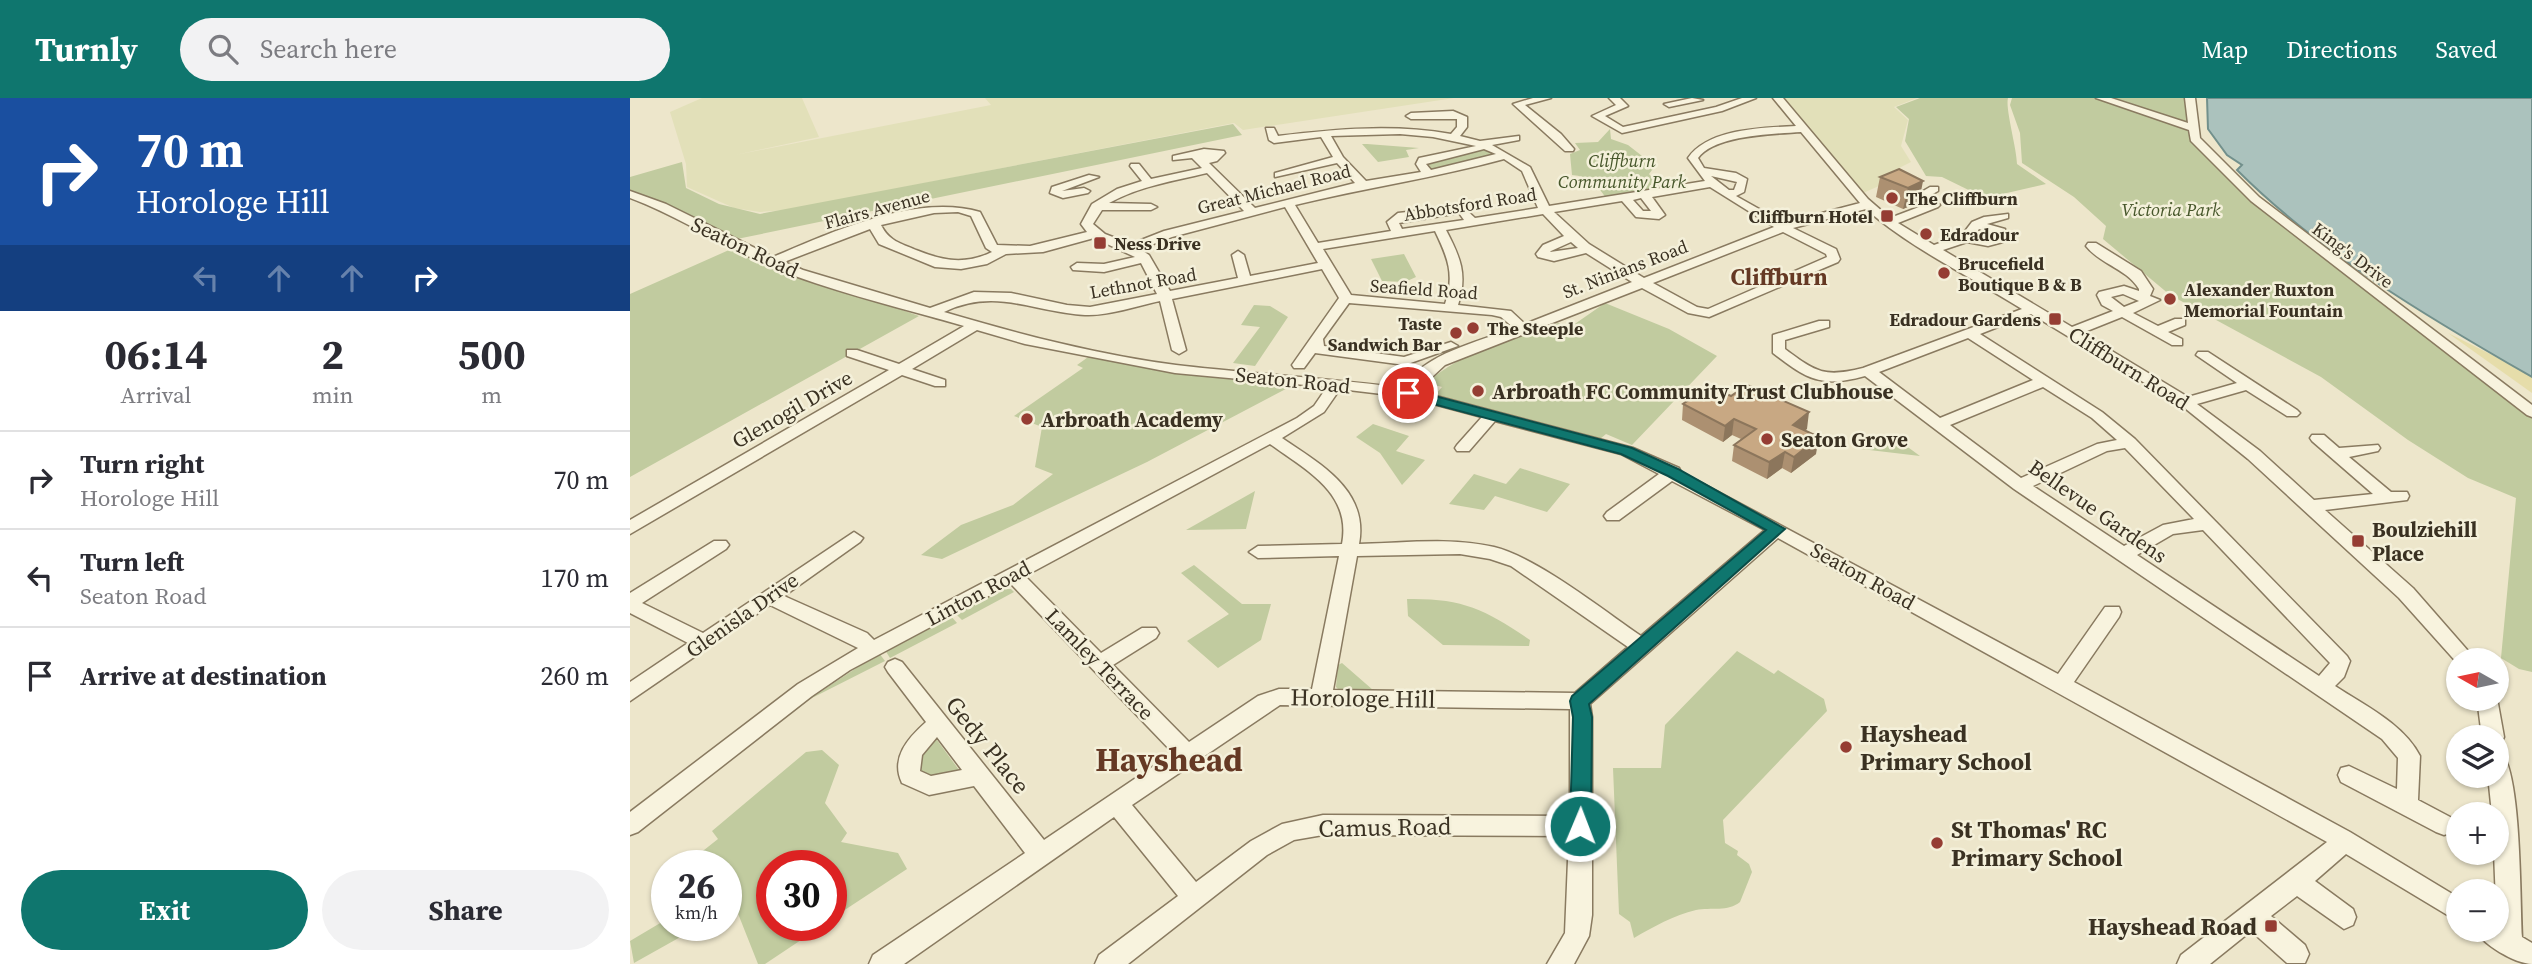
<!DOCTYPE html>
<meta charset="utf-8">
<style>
:root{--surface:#fff;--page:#f2f2f3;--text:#2b2b33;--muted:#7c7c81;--line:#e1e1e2;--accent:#0f766e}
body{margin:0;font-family:"Source Serif 4",serif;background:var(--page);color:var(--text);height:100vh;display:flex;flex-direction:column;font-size:26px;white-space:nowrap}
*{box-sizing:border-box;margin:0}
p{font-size:23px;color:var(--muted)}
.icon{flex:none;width:38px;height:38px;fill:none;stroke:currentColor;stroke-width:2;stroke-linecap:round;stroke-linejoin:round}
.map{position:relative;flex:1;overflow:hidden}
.panel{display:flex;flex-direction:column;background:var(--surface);width:630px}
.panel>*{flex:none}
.hud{background:#1a4fa0;color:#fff;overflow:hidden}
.needle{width:46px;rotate:279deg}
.controls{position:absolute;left:1816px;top:550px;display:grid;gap:14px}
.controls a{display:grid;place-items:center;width:63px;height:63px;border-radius:50%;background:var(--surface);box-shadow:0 2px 5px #0004;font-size:35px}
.speed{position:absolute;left:21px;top:752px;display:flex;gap:14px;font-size:35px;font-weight:700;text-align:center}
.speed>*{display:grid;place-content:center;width:91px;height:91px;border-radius:50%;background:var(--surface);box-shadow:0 2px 5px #0004;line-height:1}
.speed small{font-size:18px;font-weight:400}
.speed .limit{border:10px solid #d22;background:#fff;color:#111}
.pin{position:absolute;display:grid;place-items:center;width:60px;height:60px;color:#fff;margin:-30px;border:4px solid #fff;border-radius:50%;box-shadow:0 2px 7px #0007}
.me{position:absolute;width:77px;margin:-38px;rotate:1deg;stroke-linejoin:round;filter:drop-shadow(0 0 5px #0008)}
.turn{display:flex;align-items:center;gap:24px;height:147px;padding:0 21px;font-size:32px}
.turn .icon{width:91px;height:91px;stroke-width:2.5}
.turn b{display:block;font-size:49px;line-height:60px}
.lanes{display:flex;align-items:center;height:66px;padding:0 21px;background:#0003;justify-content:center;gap:35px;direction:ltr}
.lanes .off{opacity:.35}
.eta{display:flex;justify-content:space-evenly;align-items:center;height:119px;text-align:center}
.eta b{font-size:42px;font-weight:700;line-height:49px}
.button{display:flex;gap:14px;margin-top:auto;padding:14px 21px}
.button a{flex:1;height:80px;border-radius:42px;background:var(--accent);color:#fff;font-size:28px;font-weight:700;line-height:80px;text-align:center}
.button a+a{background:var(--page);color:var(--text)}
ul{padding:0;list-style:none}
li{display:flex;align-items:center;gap:21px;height:98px;padding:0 21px;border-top:2px solid var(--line)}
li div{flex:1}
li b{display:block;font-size:26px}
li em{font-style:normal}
header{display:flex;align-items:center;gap:42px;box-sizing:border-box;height:98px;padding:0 35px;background:var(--accent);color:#fff}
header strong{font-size:33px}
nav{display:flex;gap:38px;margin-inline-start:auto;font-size:24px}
.search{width:490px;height:63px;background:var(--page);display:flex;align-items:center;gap:18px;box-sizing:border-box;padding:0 24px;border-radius:38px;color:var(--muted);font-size:26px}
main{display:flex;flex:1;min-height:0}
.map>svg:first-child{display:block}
.farmland{fill:#e2e0b9}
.green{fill:#c1cb9f}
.sand{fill:#e6ddaa}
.water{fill:#abc2bd;stroke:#72908c;stroke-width:2}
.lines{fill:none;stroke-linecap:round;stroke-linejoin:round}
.minor-casing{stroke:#897a60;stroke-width:3}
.minor{fill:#f8f3de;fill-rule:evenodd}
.wall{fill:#ac9071}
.shaded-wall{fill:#8c765c}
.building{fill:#c8a883;stroke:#8c765c;stroke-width:2}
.route{fill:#0f766e;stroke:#0a4d48;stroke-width:2}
.poi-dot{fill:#953d33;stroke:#f4f0da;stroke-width:2.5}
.labels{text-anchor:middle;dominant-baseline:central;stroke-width:5;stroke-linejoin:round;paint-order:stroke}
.far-park-label{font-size:18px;font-style:italic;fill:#46562a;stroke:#f4f0da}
.far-street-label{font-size:18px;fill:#3a3122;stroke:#f4f0da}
.far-poi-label{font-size:18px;font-weight:bold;fill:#3a3122;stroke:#f4f0da;text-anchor:start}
.street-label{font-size:21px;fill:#3a3122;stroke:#f4f0da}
.poi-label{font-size:21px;font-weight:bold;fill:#3a3122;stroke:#f4f0da;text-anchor:start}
.far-district-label{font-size:23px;font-weight:bold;fill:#653924;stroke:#f4f0da}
.near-street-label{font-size:24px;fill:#3a3122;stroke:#f4f0da}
.near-poi-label{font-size:24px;font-weight:bold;fill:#3a3122;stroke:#f4f0da;text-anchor:start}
.near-district-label{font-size:33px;font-weight:bold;fill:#653924;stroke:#f4f0da}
</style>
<header>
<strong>Turnly</strong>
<div class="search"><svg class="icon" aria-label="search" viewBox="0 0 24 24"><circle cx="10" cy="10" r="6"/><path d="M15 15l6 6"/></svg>Search here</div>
<nav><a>Map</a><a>Directions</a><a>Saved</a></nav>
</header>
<main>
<section class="panel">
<div class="hud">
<div class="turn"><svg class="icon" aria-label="right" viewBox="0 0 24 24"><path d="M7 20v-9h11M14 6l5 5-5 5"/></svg><div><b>70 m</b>Horologe Hill</div></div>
<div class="lanes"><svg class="icon off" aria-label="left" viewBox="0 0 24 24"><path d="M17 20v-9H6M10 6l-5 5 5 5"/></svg><svg class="icon off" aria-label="ahead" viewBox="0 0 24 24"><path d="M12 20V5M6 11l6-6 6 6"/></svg><svg class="icon off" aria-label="ahead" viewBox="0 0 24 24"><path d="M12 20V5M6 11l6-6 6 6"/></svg><svg class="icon" aria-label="right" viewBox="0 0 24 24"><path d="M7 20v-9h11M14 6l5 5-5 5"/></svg></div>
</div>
<div class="eta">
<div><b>06:14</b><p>Arrival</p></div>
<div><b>2</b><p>min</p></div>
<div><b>500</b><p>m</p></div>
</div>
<ul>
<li><svg class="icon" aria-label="right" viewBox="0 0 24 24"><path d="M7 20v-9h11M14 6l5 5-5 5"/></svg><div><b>Turn right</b><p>Horologe Hill</p></div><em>70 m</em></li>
<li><svg class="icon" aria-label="left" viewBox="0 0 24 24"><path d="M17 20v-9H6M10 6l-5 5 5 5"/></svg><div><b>Turn left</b><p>Seaton Road</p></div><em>170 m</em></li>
<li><svg class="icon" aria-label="arrive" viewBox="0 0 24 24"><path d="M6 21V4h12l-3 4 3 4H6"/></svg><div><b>Arrive at destination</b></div><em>260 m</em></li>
</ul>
<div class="button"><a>Exit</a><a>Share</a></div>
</section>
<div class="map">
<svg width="1902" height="866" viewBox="0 0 1902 866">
<rect width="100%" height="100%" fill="#ede6cb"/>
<path class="farmland" d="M72,0H172L189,39L105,57L361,7L355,0H824L613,32L604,25L156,112L130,114L104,110L57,89L56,66L40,14Z
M1151,0H1287L1264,9L1278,22L1271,48L1281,64L1269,70L1274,77L1233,95Z"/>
<path class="green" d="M1290,0H1378C1375,10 1387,51 1387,66L1416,86L1355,100L1312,79L1296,78L1275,43L1279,21L1266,9Z
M1382,0H1561L1565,41L1653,126L1902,312V574L1889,571L1871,560L1886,400L1838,380L1778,342L1691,279L1540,197L1473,141L1476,128L1444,99L1392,65L1390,35L1380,7Z
M603,26L612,37L97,143L0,93V79L52,64L56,90L89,106L130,116Z
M980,31L981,41L998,47L1025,68L1019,76L1032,91L976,100C967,87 959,78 942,77L940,56L950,52L945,45L968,44Z
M732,46H737L789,50L776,52L779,59L748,64Z
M855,52L866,57L809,73L798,72L794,62Z
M108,148L168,175L289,218L0,379V196Z
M774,156L786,179L775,184L752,183L741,161Z
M975,205L1039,231L1087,258L1002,347L976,336L970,341L805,297L812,289L797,285C831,253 885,241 928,225L939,230Z
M624,207L640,208L658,219L625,268L603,265L630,229L611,227Z
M461,257L673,282L517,364L312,461L291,457L331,427L383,407L423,376L405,369L412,329L384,318L453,270L447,267Z
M743,326L779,338L766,353L795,362L772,387L750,355L726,339Z
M1260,336L1290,358L1231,351Z
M890,370L940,386L917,414L865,398L854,412L819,406L844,376L876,386Z
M625,393L616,431L556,432Z
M564,467L612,506H641L631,542L588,570L557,543L599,516L551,475Z
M370,491H381L384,494L332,522L325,515Z
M777,501C832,500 855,511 900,542L899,548L813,547L778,518Z
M320,517L327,525L260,560L255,552Z
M1107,553L1144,576L1148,572L1194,601L1197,613L1093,722L1095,745L1108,753L1107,757L1119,766L1122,774L1110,804C1098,814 1081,809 1066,812C1044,817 1023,829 1004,840L1000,824L989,816L983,670H1031L1035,627Z
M249,555L255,563L178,602Z
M712,565L743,592L741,594L709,592L706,589L708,567Z
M304,638L332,676L292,679L285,660Z
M192,652L209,667L195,705L217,735L211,744L268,755L277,771L201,821V768H142V828H192L135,866H128L105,808L96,813V768H79L69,756L88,741L82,733L176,654Z
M37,821V828H70L4,865L0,843Z"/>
<path class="sand" d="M1818,235L1902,277V295Z"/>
<path class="water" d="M1577,0H1902V279C1799,220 1692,157 1607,72L1612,67L1597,57L1578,31Z"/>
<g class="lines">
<defs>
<path id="minor" d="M903,0H921L895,7L931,36L944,51L943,53H935L883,6Z
M979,0H990L998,8L975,18L993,29L1086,9L1112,0H1126L1092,13L992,35L962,18L986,7Z
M1062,0L1073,2L1039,9L1034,6Z
M1143,0H1153L1238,101L1260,120L1297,106L1288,96L1300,89H1308V93L1301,97L1310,107L1308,109L1268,125L1304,147L1332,137L1342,124L1354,119L1378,116V120L1357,126L1375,131L1373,144L1358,148L1337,144L1313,152L1442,229L1483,213L1472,207L1467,197L1469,194L1494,188L1509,193V191C1496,170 1471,167 1456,148L1458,145H1466L1511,173L1523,191L1520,198L1530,202L1503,215L1528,228L1545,221H1555V227L1538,234L1552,241V247H1542L1492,219L1452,235L1558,299L1607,285L1566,257L1568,254H1578L1667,312L1670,315L1667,318H1657L1616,292L1567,306L1630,353L1684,402L1743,396L1682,343L1680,340L1682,337H1694L1709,350L1748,347L1750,350L1748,353L1719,359L1761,394H1777L1779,398L1777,402L1695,412L1783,490L1846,562H1829V567L1769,500L1618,361L1551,307L1401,216L1350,236L1472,314L1505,341L1717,558L1720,563L1714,579L1705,588C1734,607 1774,626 1790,658L1788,702L1822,720L1825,727L1822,734L1814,737L1806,734L1711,684L1708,677L1711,670L1719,668L1767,691L1768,660L1752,641L1384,391L1235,278C1191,290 1178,282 1143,255V237L1189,223H1199V229L1155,242V251C1186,274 1194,280 1233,270L1392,211C1339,178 1282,151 1236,111L1163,130L1206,151L1210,161L1208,164L1079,219L1058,215L1012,190L815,267L787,293L1003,350L1049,370L1051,374L1428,576L1475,509H1489L1491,514L1489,519L1444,584L1720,734L1829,800V824L1716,756L1685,783L1723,811L1726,819L1723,827L1714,831L1667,798L1641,818L1675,847L1679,856L1675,865H1657L1621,833L1580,866H1547L1551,857L1697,744L1148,440L960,606L962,619V817L959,838L944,866H917L935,835L939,738L693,737L664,742L637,757L498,866H465L469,857L548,798L484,719L274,866H239L243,857L395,755L344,688L299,697L272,685C260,660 278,640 296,624L258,574L255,569L258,564L265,561L272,564L414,742L543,655L381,486L220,572L182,598L8,734L0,737V714L168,586L228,550L140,507L0,603V584L58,545L0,515V495L84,443H96L99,447L96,451L12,505L73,535L224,434L233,440L230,444L154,498L237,535L244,542L667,320L684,308L697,289L545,275L395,246L347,232L282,271L315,282V288H305L272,277L0,436V422L259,272L217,258V252H227L269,266L334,228C279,212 220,198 165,178C107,158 57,121 0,100V93L36,106L143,159C202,134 286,95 350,114L367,147L400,148L457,134L451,126L462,106L487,91L512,83L500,68L501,66H509L521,81L572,70L562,60L543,62V58L574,51L594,53L595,55L587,63L579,65L625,110L725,85L707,65L645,79V75L703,59L691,39L644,45L639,42L636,30H644L648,38C705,31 764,26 821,36L827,29V21H781L776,18L781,15L823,13L837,19V29L830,38L850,43L889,38V42L862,47L900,69L919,108L1075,83L1058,60C1079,30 1133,30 1166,28ZM1171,34L1230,105L1154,125L1106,98L1114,94L1117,81L1106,75L1074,70L1068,60C1085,37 1144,36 1171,34ZM770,36L803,39L846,48L789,60L786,66L791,74L736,83L713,59L701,38ZM854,51L866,56L801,72L796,66ZM874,61L892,73L908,110L845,120L832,108L768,115L757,124L761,133L688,145L665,107C734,90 805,80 874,61ZM577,75L614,113L534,133L501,146L475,136L463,126L472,112H521L527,109L521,106L479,105C510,88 543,83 577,75ZM1081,78L1107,84L1104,92H1099ZM1080,89L1144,129L1014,180L959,146L924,114L992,103L1006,119L1029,121L1035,117L1022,99ZM1011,100L1021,113H1013L1003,102ZM655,109L688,165L620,178L614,157L608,153L602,157L608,180L540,193L519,157L510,151L542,139ZM328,114L341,118L356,150L362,154C335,167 313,163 286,152C270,145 259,143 251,127L304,115ZM829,115L834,122L772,131L769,125ZM913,116L934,138L913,147L906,156L908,159L924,163L956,155L1002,184L895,226L881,213L828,207C838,176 830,159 816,132ZM240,131L249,146L305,169L331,171L357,166L376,156L413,154L464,140L505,159L474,166L447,165L441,169L443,172L474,174L511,165L527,196L460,209L437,207L381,195L344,194L300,210L173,172L154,164ZM1349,131L1364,136V139L1344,138ZM805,133C818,160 825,177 815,206L721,197L693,151ZM1153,134L1196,156L1197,159L1078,211L1067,209L1023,185ZM941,144L948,150L920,154L921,153ZM692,171L709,200L662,267L664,270H674L685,255L775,267L828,248L821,244L774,259L694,248L693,241L719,205L862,217L871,219L884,230C849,244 794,255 773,290C698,280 622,276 546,267C468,257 389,236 314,214C365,189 403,214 455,217C479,218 506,208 530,203L542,252L549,256L556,252L542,201ZM1493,196L1509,203L1494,209L1481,199ZM1338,240L1403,282L1310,320L1249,274ZM1413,289L1462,320L1487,342L1467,346L1391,380L1320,327ZM710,291L777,299L852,319L827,347L825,350L827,353H839L865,323L991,356L1029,376L977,414L974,418L977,422H989L1042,383L1135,432L1011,538C973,512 906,459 864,449C821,439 774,445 729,446C739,392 690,366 652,340L694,314ZM640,346C676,372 722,395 712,446L628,448L619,454L628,460L709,458L682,591H649L628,598L559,644L483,567L526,540L529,535L526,530H512L471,555L395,478ZM1495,350L1564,421L1533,427L1494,448L1403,388L1477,353ZM1573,432L1700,565L1689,578L1507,457L1543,436ZM830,456L860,461L881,468L998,549L945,595L703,592L727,458ZM650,607L940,611V718L693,717L652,726L621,743L566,784L502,707ZM307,639L332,672L301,678L290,673L292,657Z
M1466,0H1481L1558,25L1555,0H1565L1570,40L1629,99L1902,307V319L1897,317L1621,103L1561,43L1559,32Z
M459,77L469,79L432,93L454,90L460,93L458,95L433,100L420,95L422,89Z
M1847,600H1867L1874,639L1871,645L1867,646V639H1852Z
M1867,657L1875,660C1891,693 1890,797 1892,839L1902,845V866C1886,866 1851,846 1845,831H1867L1864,754H1867V716H1862L1858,677H1867Z"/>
</defs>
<use href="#minor" class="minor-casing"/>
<use href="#minor" class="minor"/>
</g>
<path class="wall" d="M1269,71L1289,104L1273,111L1246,99L1250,79Z
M1053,306L1177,331L1174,332L1186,356L1161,375L1152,370L1137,381L1102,363L1104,347L1111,341L1102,337L1093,344L1052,322Z"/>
<path class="shaded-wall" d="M1293,83L1289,104L1273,111L1278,90Z
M1179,314L1177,331L1160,343L1163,327Z
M1104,321L1102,337L1093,344L1095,328Z
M1189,339L1186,356L1161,375L1164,359Z
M1155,354L1152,370L1137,381L1139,364Z"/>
<path class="building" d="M1269,71L1293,83L1278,90L1250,79Z
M1117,287L1179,314L1163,327L1189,339L1164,359L1155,354L1139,364L1104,347L1126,331L1104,321L1095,328L1053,306L1079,288L1101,298Z"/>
<path class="route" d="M778,291L1002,350L1048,371L1155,431L959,606L962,619L961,728L957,734L950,737L943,734L940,728L943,619L940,603L942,598L1136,432L1038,378L991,356L773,298L771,295Z"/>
<g class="poi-dot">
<circle cx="1262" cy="100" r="7"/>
<rect x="1250" y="111" width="14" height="14" rx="3.5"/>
<circle cx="1296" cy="136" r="7"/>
<rect x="463" y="138" width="14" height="14" rx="3.5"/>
<circle cx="1314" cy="175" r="7"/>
<circle cx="1540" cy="201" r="7"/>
<rect x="1418" y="214" width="14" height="14" rx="3.5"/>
<circle cx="843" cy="230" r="7"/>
<circle cx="826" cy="235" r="7"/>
<circle cx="848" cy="293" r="7"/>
<circle cx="397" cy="321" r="7"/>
<circle cx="1137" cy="341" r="7"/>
<rect x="1721" y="436" width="14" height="14" rx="3.5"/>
<circle cx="1216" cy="649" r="7"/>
<circle cx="1307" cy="745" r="7"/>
<rect x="1634" y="821" width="14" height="14" rx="3.5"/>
</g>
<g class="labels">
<g class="far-park-label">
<text x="992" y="62">Cliffburn<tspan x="992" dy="21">Community Park</tspan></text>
<text x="1541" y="111">Victoria Park</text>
</g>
<g class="far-street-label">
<text transform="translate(644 91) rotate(-14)">Great Michael Road</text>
<text transform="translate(840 106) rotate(-9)">Abbotsford Road</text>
<text transform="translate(247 111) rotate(-15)">Flairs Avenue</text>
<text transform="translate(1723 157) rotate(37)">King's Drive</text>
<text transform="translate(995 171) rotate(-21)">St. Ninians Road</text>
<text transform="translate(513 185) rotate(-10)">Lethnot Road</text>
<text transform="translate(794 191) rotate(4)">Seafield Road</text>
</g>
<g class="far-poi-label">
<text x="1276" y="100">The Cliffburn</text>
<text x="1243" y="118" text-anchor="end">Cliffburn Hotel</text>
<text x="1310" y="136">Edradour</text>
<text x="484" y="145">Ness Drive</text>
<text x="1328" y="165">Brucefield<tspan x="1328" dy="21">Boutique B &amp; B</tspan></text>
<text x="1554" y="191">Alexander Ruxton<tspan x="1554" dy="21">Memorial Fountain</tspan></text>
<text x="1411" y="221" text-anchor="end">Edradour Gardens</text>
<text x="812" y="225" text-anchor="end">Taste<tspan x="812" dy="21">Sandwich Bar</tspan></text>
<text x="857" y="230">The Steeple</text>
</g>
<g class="street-label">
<text transform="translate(115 149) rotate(25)">Seaton Road</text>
<text transform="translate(1499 270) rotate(32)">Cliffburn Road</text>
<text transform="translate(663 282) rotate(6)">Seaton Road</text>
<text transform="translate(162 311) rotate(-30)">Glenogil Drive</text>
<text transform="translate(1468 413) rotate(35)">Bellevue Gardens</text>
<text transform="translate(1233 478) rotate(29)">Seaton Road</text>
<text transform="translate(348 495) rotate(-28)">Linton Road</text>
<text transform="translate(112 517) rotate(-35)">Glenisla Drive</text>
<text transform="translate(470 566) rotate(46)">Lamley Terrace</text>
</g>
<g class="poi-label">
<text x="862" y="293">Arbroath FC Community Trust Clubhouse</text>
<text x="411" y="321">Arbroath Academy</text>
<text x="1151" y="341">Seaton Grove</text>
<text x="1742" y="431">Boulziehill<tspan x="1742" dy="24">Place</tspan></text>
</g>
<g class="far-district-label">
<text x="1149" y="179">Cliffburn</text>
</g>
<g class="near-street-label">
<text transform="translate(733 600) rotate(1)">Horologe Hill</text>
<text transform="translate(358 647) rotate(51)">Gedy Place</text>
<text transform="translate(755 729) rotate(-1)">Camus Road</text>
</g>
<g class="near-poi-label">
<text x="1230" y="635">Hayshead<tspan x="1230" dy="28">Primary School</tspan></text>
<text x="1321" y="731">St Thomas' RC<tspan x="1321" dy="28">Primary School</tspan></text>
<text x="1627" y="828" text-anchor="end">Hayshead Road</text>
</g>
<g class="near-district-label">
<text x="539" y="661">Hayshead</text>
</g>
</g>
</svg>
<div class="controls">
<a><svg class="needle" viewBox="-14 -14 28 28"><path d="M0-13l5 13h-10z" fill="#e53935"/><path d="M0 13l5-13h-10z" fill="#7c7c81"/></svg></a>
<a><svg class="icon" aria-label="layers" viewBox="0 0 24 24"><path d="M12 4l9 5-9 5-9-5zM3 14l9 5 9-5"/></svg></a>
<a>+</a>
<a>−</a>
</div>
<div class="speed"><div>26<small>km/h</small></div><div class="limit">30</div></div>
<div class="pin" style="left:778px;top:295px;background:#d93025"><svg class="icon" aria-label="arrive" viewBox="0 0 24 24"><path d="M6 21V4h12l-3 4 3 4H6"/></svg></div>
<svg class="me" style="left:950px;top:728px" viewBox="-20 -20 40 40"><circle r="17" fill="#0f766e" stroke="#fff" stroke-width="3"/><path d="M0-11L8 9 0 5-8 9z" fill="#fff"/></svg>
</div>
</main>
